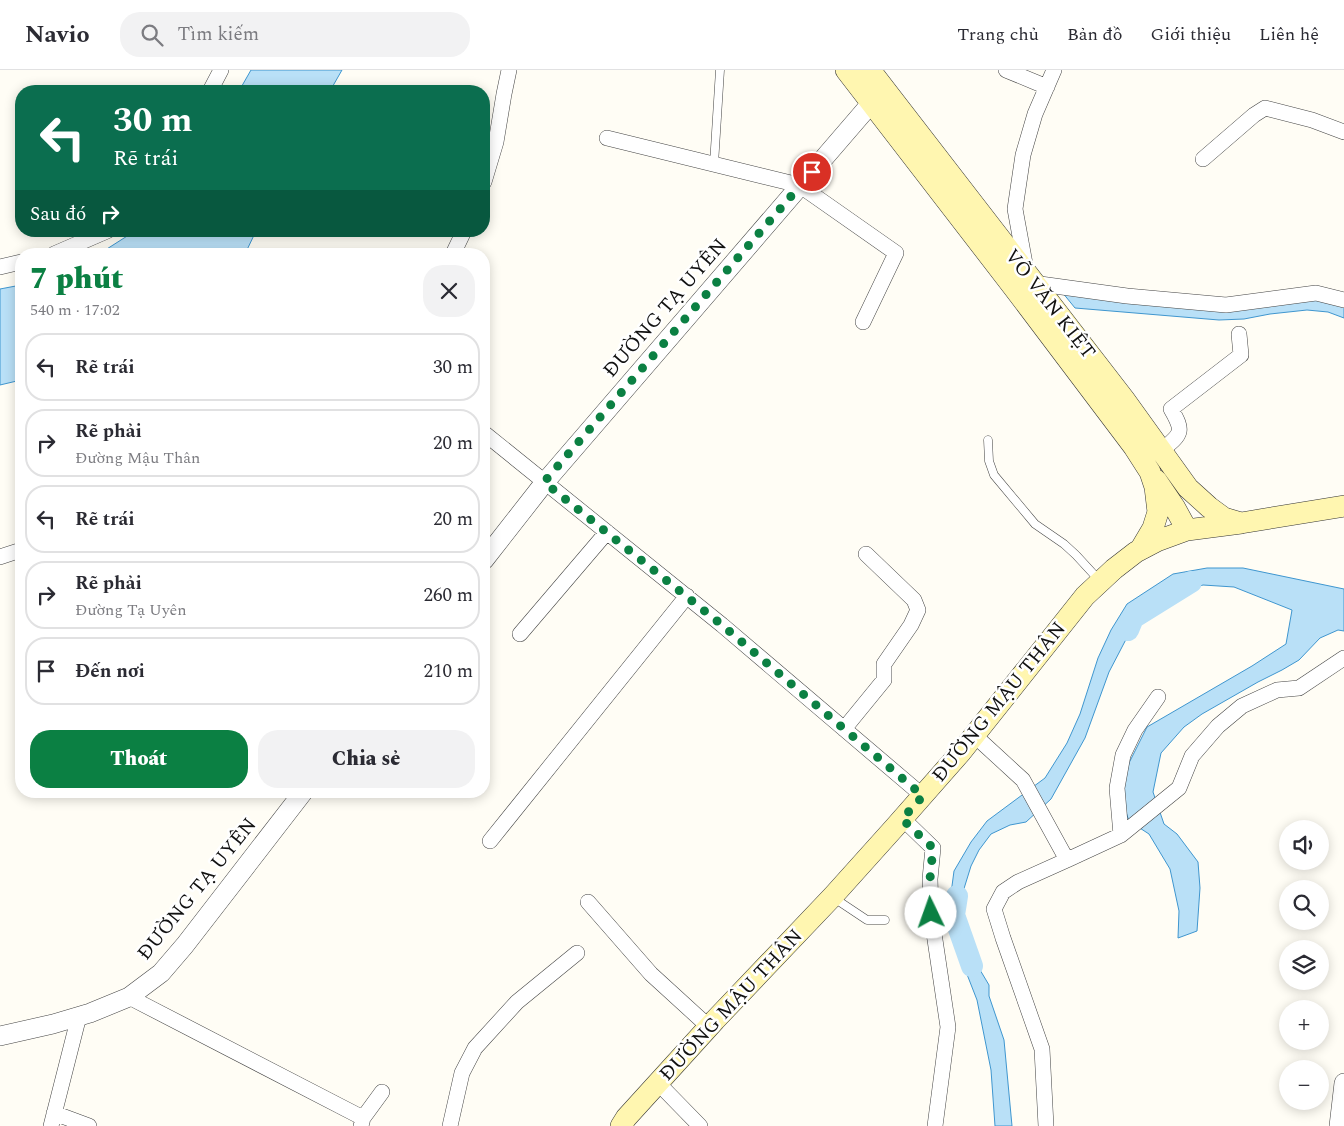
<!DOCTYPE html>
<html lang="vi">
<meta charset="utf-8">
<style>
:root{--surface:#fff;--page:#f2f2f3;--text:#2b2b33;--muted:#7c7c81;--line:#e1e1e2;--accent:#0b8043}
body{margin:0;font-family:Spectral,serif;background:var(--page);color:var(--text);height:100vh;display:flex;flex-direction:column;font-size:19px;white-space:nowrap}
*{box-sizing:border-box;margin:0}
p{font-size:16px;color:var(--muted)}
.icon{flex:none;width:28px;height:28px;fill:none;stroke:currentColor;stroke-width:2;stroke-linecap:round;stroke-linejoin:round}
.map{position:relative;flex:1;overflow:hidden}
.drawer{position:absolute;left:15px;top:178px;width:475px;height:550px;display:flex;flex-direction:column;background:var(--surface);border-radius:20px;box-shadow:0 2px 12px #0003}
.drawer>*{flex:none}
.top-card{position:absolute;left:15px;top:15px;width:475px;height:152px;border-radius:20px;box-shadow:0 2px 12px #0003;background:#0b6e4f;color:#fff;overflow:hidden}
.buttons{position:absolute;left:1279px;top:750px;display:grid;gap:10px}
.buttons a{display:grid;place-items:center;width:50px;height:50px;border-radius:50%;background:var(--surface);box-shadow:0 2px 12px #0003;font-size:25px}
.pin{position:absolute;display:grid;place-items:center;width:42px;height:42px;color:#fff;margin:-21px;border:2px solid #fff;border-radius:50%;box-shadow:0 1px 5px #0007}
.me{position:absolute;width:55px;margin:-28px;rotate:357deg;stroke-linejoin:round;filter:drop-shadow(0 0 4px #0008)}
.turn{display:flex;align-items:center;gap:18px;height:105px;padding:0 15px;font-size:22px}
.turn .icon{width:65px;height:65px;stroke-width:2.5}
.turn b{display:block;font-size:35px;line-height:42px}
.then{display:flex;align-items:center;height:48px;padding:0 15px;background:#0003;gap:10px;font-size:19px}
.round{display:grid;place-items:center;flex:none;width:52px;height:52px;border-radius:20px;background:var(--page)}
.head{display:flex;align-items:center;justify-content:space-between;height:85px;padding:0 15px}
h1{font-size:30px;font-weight:800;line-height:38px;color:var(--accent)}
.cta{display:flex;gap:10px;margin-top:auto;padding:10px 15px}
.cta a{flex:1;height:58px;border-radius:20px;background:var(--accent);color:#fff;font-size:20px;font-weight:800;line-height:58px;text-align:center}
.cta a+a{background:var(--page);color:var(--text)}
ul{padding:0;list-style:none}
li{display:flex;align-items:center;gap:15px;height:68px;margin:0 10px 8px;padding:0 5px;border:2px solid var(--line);border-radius:20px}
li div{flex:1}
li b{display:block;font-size:19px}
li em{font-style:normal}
header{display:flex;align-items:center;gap:30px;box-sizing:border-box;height:70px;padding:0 25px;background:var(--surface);border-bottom:1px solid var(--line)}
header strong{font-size:24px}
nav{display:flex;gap:28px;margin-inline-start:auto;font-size:18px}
.search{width:350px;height:45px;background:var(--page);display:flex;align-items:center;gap:12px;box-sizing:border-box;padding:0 18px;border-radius:20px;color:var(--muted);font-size:19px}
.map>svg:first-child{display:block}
.water{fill:#b9e0f7;stroke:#3f96cf}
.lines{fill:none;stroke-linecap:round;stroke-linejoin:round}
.river{stroke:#b9e0f7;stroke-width:22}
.service-casing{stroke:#444;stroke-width:9}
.minor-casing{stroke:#444;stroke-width:16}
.tertiary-casing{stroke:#444;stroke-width:20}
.secondary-casing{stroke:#333;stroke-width:22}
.service{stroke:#fff;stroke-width:8}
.minor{stroke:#fff;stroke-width:15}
.tertiary{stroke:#fff;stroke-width:19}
.secondary{stroke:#fff6b0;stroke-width:21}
.route{stroke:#0b8043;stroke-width:9;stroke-dasharray:0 16.2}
.labels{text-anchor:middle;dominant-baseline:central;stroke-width:5;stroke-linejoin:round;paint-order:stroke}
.street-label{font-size:20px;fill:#111;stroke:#fff}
</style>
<header>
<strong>Navio</strong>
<div class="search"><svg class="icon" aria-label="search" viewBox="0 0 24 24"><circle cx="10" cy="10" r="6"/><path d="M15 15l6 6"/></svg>Tìm kiếm</div>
<nav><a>Trang chủ</a><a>Bản đồ</a><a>Giới thiệu</a><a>Liên hệ</a></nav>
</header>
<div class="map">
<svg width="1344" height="1056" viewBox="0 0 1344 1056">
<rect width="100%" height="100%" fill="#fffdf5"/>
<path class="water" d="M251,0H342L330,21H239Z
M135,161H256L245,184H99Z
M21,215V310L0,315V219Z
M1062,222L1143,233L1315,228L1344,234V248L1328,242L1307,240L1270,244L1244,249L1219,250L1075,238Z
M1207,498H1243L1344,519V561L1338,560L1320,568L1299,590L1282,600L1258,612L1202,644L1184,657L1161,683L1153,722L1164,754L1177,764L1198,792L1200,818L1197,861L1178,868L1179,841L1170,799L1149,764L1129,751L1121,727L1129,693L1147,657L1252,596L1286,574L1292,540L1234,517L1203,515L1185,521L1152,534L1134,554L1109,602L1085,668L1051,729L1026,752L1010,755L991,764L979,780L971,796L958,838L956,852L961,868L989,915V926L1004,970L1012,1056H995L991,1000L977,930L947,853L954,801L971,772L987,751L1045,708L1067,673L1080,644L1098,588L1111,560L1127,534L1173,504Z"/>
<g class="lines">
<path class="river" d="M1128,560L1133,548L1191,512
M957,826L954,845L972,896"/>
<defs>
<path id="service" d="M714,94L720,0
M988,370L989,391L994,405L1035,454L1064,474L1076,485L1099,510
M834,828L867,850H885"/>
<path id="minor" d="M1006,0L1047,17
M210,21L221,0
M607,68L799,115L896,183L863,252
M1203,89L1254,45L1265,38L1312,50L1344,62
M484,112L496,72L504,24L509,0
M54,184L107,161
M453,184L464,161
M0,197L21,192
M1026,199L1015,139L1023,85L1035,44L1054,0
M1033,213L1127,226L1226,235L1316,223L1344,230
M484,363L722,555L923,726
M1161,381C1181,364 1185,363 1171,339L1241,285L1239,264
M0,487L21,480
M520,564L607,462
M844,659L884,610V594L911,555L918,540L914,530L866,484
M974,665L1023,710L1067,790L1121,765L1179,718L1192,686L1218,656L1242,636L1277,620L1299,618L1344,588
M903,749L933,778L930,809L931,843L948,957L935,1056
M1121,765L1117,718L1123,685L1135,660L1158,627
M490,771L687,526
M588,832L651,904L709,957
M129,927L363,1048L361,1056
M658,1013L700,1056
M54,1043L89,1056
M363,1048L382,1022
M51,1056L79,946
M450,1056L462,1003L475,978L517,932L577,883
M1046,1056L1042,979L1003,868L994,839L1003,822L1018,812L1067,790"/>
<path id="tertiary" d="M484,490L545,412L880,23
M0,966L53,954L90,943L129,927L161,903L185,875L304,721
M1339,1056L1344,1013"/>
<path id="secondary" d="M846,0L1014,218L1134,377L1150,402L1155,417L1158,442L1153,458L1140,480
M870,0L1124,329L1188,418L1209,437L1224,448L1241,453
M1156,410L1175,438L1187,460
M621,1056L626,1048L715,950L833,826L895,757L961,682L1085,526L1114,499L1136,482L1157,471L1187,460L1241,453L1344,436"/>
</defs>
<use href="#service" class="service-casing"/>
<use href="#minor" class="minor-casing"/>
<use href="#tertiary" class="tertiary-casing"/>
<use href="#secondary" class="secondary-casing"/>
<use href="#service" class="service"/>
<use href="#minor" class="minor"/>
<use href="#tertiary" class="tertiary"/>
<use href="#secondary" class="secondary"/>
</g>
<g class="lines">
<path class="route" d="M812,102L544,412L722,555L923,726L902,749L933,778L930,809L931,843"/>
</g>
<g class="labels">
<g class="street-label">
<text transform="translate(1050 234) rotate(52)">VÕ VĂN KIỆT</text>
<text transform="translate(665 238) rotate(-49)">ĐƯỜNG TẠ UYÊN</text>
<text transform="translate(999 632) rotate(-51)">ĐƯỜNG MẬU THÂN</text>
<text transform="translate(197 819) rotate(-51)">ĐƯỜNG TẠ UYÊN</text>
<text transform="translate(731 935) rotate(-47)">ĐƯỜNG MẬU THÂN</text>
</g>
</g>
</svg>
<div class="buttons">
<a><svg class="icon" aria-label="sound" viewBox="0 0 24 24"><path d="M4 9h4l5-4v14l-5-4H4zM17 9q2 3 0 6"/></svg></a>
<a><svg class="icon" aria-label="search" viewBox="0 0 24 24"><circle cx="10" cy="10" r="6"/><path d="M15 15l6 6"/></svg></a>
<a><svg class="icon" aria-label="layers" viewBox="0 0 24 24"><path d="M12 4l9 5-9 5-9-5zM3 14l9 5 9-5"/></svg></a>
<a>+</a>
<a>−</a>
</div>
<div class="pin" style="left:812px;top:102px;background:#d93025"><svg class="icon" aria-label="arrive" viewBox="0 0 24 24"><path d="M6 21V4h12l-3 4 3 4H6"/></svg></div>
<svg class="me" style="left:931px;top:843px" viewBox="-20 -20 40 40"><circle r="19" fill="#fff"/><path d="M0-13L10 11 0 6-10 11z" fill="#0b8043"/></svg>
<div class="top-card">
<div class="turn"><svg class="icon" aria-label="left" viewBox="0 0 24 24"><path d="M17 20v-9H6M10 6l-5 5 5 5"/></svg><div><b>30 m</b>Rẽ trái</div></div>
<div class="then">Sau đó<svg class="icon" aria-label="right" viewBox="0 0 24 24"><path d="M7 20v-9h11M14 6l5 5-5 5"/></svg></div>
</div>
<section class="drawer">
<div class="head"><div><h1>7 phút</h1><p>540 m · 17:02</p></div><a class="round"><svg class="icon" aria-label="close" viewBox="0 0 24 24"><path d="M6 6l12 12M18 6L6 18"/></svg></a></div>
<ul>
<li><svg class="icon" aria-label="left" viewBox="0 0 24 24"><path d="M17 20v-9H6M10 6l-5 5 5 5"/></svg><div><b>Rẽ trái</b></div><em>30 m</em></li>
<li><svg class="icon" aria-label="right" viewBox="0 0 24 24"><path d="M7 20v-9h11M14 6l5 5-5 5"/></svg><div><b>Rẽ phải</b><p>Đường Mậu Thân</p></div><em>20 m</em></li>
<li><svg class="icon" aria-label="left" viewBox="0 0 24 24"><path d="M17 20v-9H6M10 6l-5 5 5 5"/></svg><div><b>Rẽ trái</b></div><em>20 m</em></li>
<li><svg class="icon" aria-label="right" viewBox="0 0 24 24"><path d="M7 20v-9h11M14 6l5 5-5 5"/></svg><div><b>Rẽ phải</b><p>Đường Tạ Uyên</p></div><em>260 m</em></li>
<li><svg class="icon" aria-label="arrive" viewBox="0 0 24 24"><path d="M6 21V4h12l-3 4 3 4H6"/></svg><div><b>Đến nơi</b></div><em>210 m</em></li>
</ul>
<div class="cta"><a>Thoát</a><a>Chia sẻ</a></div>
</section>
</div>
